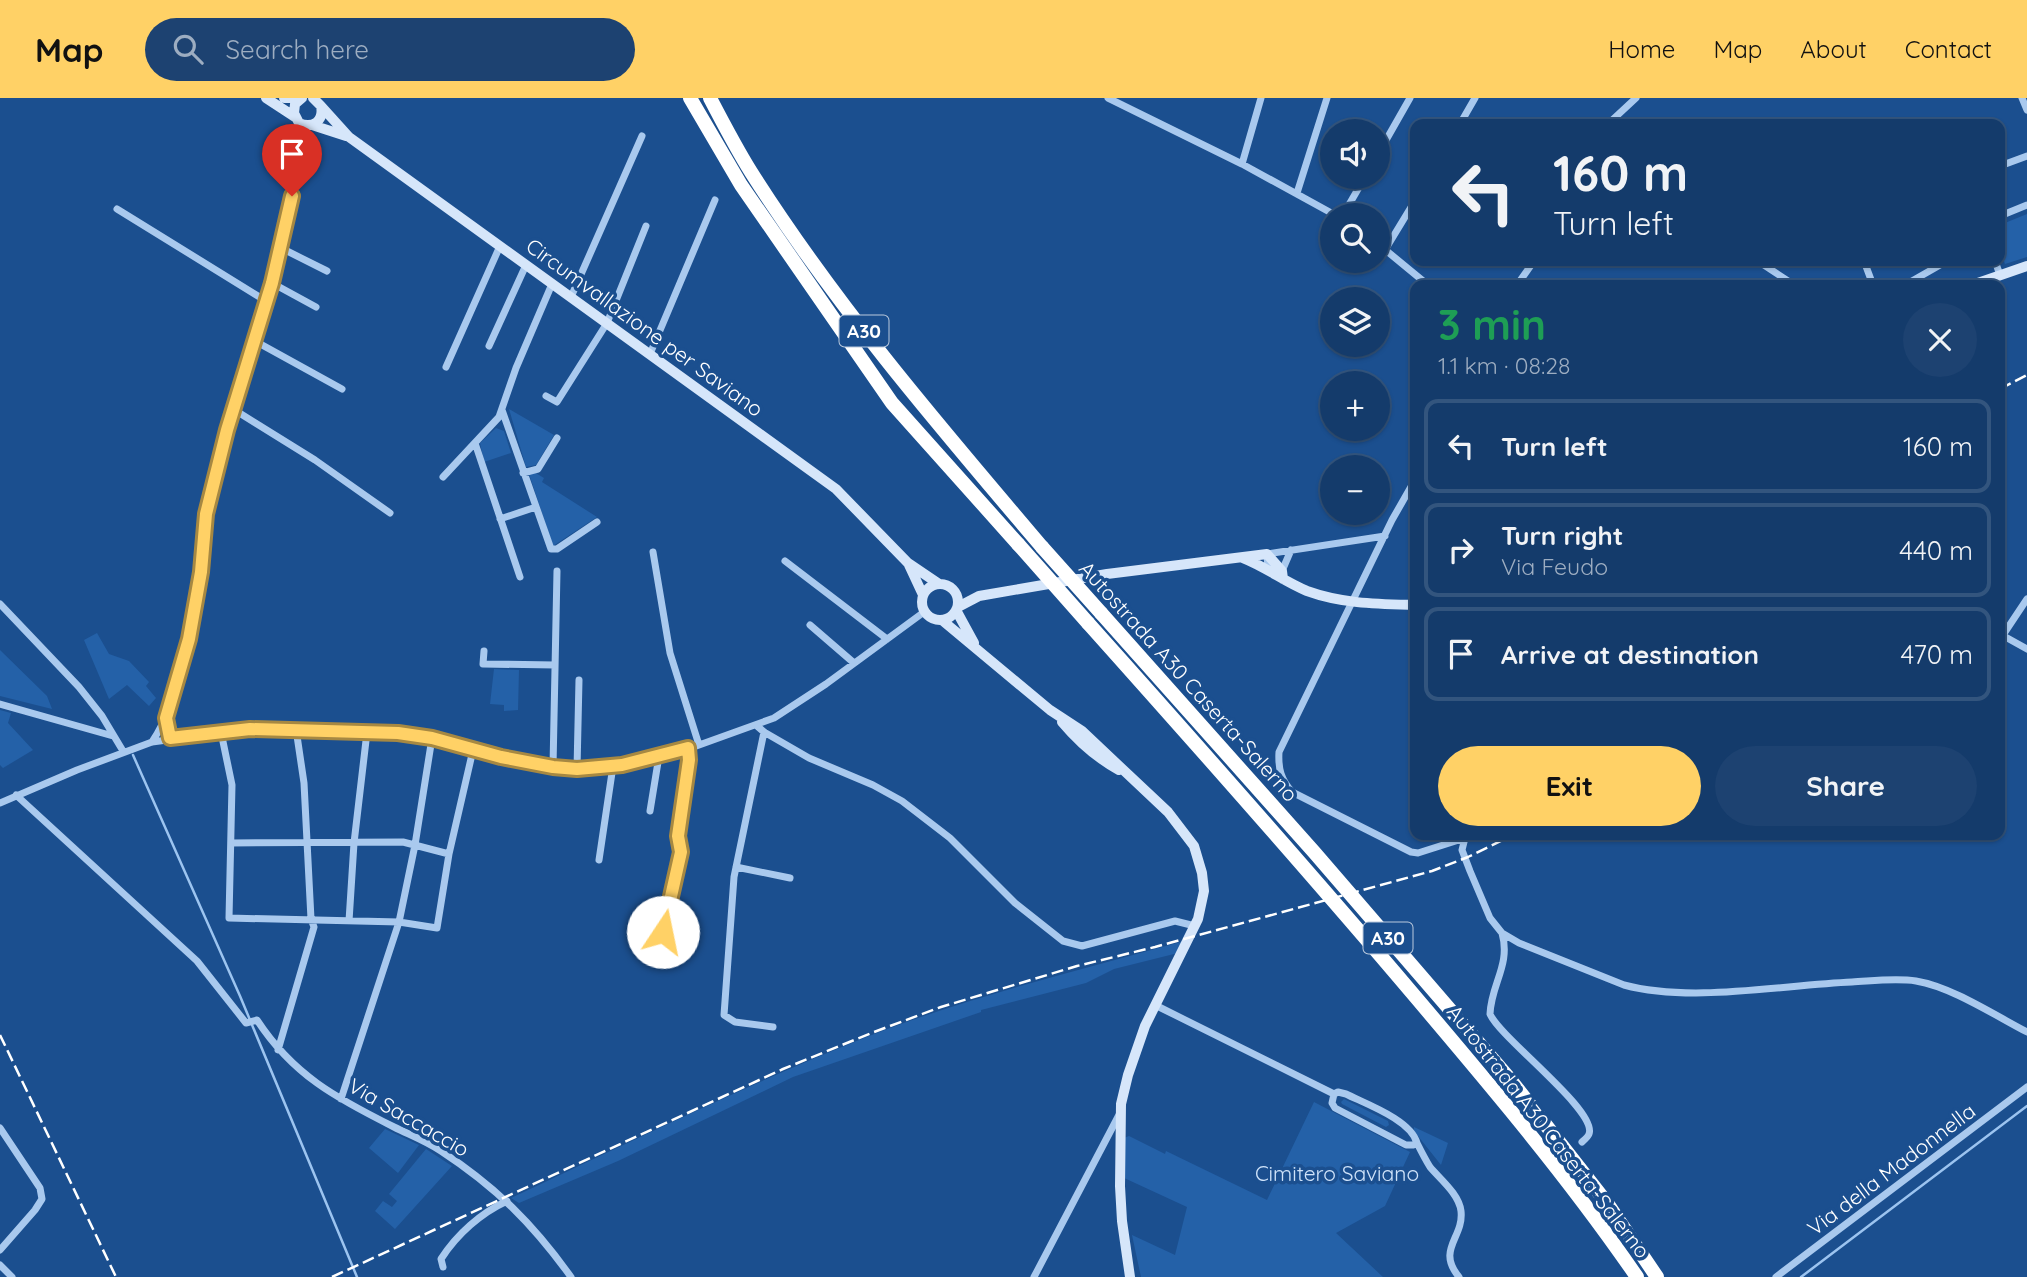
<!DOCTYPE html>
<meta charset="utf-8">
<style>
:root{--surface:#143b6b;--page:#1d4271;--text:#f1f3f6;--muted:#9dadc1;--line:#33557e;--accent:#ffd166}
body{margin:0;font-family:Quicksand,sans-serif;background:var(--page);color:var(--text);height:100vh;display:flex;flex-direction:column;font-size:26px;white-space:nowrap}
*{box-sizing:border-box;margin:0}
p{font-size:23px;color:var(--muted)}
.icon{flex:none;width:38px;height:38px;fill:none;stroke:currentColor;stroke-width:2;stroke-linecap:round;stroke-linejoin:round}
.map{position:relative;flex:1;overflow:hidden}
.sheet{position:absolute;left:1410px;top:182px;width:595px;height:560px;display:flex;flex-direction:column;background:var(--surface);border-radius:14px;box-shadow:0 2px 5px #0004,0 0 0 2px var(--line)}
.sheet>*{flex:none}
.guide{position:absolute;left:1410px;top:21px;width:595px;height:147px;border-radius:14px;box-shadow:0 2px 5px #0004,0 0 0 2px var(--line);background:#143b6b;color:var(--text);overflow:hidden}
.buttons{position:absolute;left:1320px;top:21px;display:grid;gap:14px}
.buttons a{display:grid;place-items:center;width:70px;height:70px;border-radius:50%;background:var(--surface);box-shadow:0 2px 5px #0004,0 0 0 2px var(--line);font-size:35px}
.pin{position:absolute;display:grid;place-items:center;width:60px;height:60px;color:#fff;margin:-72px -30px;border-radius:50% 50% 50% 0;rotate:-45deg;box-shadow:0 0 7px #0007}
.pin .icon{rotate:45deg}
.me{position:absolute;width:77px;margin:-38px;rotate:11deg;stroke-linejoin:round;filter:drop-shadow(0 0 5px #0008)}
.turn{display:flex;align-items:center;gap:24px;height:147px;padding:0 28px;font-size:32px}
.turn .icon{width:91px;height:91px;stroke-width:2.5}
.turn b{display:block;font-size:49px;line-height:60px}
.round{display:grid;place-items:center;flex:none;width:74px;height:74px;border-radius:37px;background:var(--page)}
.summary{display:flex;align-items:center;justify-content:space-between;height:119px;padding:0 28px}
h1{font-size:42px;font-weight:700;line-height:52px;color:#1e9e55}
.primary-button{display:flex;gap:14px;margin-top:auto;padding:14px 28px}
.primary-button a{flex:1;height:80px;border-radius:42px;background:var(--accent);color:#111;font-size:28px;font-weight:700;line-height:80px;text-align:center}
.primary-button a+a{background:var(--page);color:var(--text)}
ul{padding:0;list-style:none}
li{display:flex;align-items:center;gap:21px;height:94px;margin:0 14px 10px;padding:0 14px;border:4px solid var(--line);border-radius:14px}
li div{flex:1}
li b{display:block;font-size:26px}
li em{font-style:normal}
header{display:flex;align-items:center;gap:42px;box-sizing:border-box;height:98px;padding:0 35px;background:var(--accent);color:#111}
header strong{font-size:33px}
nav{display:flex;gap:38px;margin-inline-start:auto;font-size:24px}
.search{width:490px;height:63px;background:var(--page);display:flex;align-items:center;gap:18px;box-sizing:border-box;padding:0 24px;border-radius:38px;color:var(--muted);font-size:26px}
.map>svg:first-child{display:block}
.green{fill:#2461a8}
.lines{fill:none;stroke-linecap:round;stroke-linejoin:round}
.stream{stroke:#9cc4f0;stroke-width:2.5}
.street{stroke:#a9c9ee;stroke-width:7}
.secondary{stroke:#d6e6fa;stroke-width:10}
.highway{stroke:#fff;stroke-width:14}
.rail{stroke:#fff;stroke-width:2.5;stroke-dasharray:12 5;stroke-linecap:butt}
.highway-bridge{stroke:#fff;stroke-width:14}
.route-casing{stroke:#a68842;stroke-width:18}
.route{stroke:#ffd166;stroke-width:12}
.labels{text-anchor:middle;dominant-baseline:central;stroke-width:7;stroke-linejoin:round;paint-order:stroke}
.shield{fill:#1b4f8f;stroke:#bbcadd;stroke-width:2}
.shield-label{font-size:19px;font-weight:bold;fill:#fff}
.street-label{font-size:21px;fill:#fff;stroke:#1b4f8f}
.park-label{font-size:21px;fill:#cfe3fa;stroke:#1b4f8f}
</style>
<header>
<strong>Map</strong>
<div class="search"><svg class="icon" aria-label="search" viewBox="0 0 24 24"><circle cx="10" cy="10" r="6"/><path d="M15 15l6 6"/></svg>Search here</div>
<nav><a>Home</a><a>Map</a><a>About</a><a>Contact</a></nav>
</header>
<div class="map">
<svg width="2027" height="1179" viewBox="0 0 2027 1179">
<rect width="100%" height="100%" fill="#1b4f8f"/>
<path class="green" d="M2027,116V159L2005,166L2000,153V127Z
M509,311L554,337L536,367L526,369Z
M496,330L504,333L511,355L484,364L480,345Z
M534,374L544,380L542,384L597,419L553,448L529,376Z
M97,535L109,556L129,563L149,584L146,588L156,600L149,608L127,587L109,601L84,542Z
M0,552L47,598L52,611L0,598Z
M494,571L519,572L518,612L504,613V607L490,606Z
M0,612L11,615L8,625L33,652L3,670L0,667Z
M1184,843L1178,855L1114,871L1086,885L981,912V914L793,979L618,1063L519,1105L511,1100C628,1045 744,988 864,940C967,899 1077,873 1184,843Z
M1344,1001L1388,1023L1389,1027L1386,1029L1342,1006L1341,1004Z
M1314,1004L1410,1054L1385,1108L1336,1135L1383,1179H1141L1132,1137L1175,1157L1187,1109L1122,1079L1124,1040L1129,1038L1165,1056L1166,1053L1267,1102Z
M1414,1029L1448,1045L1441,1067L1414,1033Z
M385,1031L419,1047L398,1075L369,1050Z
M426,1051L452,1068L395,1131L375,1113L383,1103L392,1109L397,1103L389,1096Z"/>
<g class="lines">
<path class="stream" d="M133,657L240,898L357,1179
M1801,1179L2027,1008"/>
<path class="street" d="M1108,0L1242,66L1335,117
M2022,0L2027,12
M1460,26L1475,0
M1608,26L1636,0
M1377,58L1410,0
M1242,66L1261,0
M2000,68L2027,58
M1297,95L1327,0
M117,111L266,203
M1343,117L1365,79
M2000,118L2027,107
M1377,145L1428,187
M281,150L327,173
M1385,152L1416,101
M1758,163L1794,187
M1864,163L1873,187
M1995,163L2000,177
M272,185L316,209
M1517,187L1534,163
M1905,187L1947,163
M571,199L642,38
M255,243L342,291
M489,248L526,167
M650,256L715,102
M446,269L500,148
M546,298L557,304L607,225L646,128
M233,311L315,362L390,415
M502,312L551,451H557L597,424
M475,345L520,479
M523,375L538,371L557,340
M443,379L499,319L516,270L552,186
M1416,380L1392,422L1279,654C1278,671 1281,681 1292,694L1411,754L1418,755L1465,740
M500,421L536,409
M653,454L670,555L699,647
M785,463L887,541
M1268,472L1267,456L1385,438
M1282,473L1291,452
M0,506L79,589L102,618L123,653
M810,527L854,565
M2000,536L2027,551
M2003,537L2027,501
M484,553L483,566L555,567
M0,606L113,638
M756,627L764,634L809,660L873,687L902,703L950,740L1015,805L1063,843L1082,848L1175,823L1195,828
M221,634L232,687L229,820L399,824L437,830L449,756L473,652
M764,634L734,779L724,917L735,924L773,929
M152,644C184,595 197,518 202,461C204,445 203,429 207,413C235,283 287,160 303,27
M553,669L557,473
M577,671L579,582
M16,697L197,863L246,925L257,922C293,977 336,1000 394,1029C410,1037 426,1043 441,1053C496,1089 533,1126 571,1179
M0,705L77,672L152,644L250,631L398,635L432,640L501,659L553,669L577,671L622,667L688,651L774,620L826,586L924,514
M650,713L659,658
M1470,737L1465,740L1462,752L1470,773L1490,820L1502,835L1519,845L1624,887C1692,905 1781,887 1852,884C1872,883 1895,880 1916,883C1952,889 1994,917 2027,934
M231,745L403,744L449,756
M599,762L613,668
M736,769L790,780
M349,823L354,745L367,634
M663,834L681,755L678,738L689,662L688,651
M1502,835C1511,867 1491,886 1490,916C1500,940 1598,1013 1589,1036C1588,1039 1583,1043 1582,1044
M1155,907L1334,996L1332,1005L1335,1010L1406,1047H1413L1417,1045C1421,1053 1425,1061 1430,1069C1440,1081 1459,1096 1461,1113C1464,1140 1436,1151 1459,1179
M278,952L314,829L311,821L304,685L296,631
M1334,996L1338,994L1346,996C1366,1006 1411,1022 1417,1045
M341,1001L399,824L415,747L432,640
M0,1030L40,1090L42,1101L35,1112L0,1152
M0,1167L12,1179
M443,1169L441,1161C457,1136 481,1115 507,1103
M1034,1179L1120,1015
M1776,1179L2027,989"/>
<path class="secondary" d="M266,0L295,19
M284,0H302
M302,0L295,6L294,15L299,25C313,31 324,23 321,8L313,0
M321,8L349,39L836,391L908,465L939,486
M312,27L346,38
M1972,187L2027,168
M1243,460C1266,469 1285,484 1307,493C1343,506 1378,506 1416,507
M909,467L923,497
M922 504a18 18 0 1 1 36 0a18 18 0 1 1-36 0Z
M958,509L979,498L1107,476L1267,456L1282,473L1283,481
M956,512L974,545
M943,523L1050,612L1082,633L1168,714L1194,748L1202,775L1204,793L1198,821L1145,928L1128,977L1121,1006L1120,1088L1122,1123L1130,1179
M1062,624C1078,643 1097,660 1119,672"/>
<path class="highway" d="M690,0L741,87L892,305L1018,446
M710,0C723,25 736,50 751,74C836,208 940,329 1042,449
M1101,515L1314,754L1509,980L1607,1105L1657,1179
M1088,525C1198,648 1307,771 1413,896C1491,988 1569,1080 1637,1179"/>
<path class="rail" d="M2000,291L2027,277
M0,937L116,1179
M332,1179L783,971L874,934L941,909L1077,868L1155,849L1432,773L1468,759L1513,737"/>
<path class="highway-bridge" d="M1018,446L1088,525
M1042,449L1101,515"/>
</g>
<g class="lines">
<defs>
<path id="route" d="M292,98L272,185L227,332L206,416L201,474L189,541L166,620L170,640L250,631L398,635L432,640L501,659L553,669L577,671L622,667L688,650L689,662L678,738L681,754L663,834"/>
</defs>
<use href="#route" class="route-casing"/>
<use href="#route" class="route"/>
</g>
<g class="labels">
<g class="shield">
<rect x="839.5" y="217.5" width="49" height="31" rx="5"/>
<rect x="1363.5" y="824.5" width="49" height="31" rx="5"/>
</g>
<g class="shield-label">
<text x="864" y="233">A30</text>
<text x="1388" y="840">A30</text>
</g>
<g class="street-label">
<text transform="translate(645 229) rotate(36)">Circumvallazione per Saviano</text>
<text transform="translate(1189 583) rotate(48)">Autostrada A30 Caserta-Salerno</text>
<text transform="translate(409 1019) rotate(30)">Via Saccaccio</text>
<text transform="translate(1549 1033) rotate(52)">Autostrada A30 Caserta-Salerno</text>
<text transform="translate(1891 1071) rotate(-37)">Via della Madonnella</text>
</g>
<g class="park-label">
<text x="1337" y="1075">Cimitero Saviano</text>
</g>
</g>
</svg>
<div class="buttons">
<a><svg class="icon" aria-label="sound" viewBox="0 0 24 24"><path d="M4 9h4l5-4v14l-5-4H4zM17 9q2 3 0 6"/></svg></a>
<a><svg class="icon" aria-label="search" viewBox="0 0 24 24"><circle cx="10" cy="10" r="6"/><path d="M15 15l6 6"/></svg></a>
<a><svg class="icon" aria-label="layers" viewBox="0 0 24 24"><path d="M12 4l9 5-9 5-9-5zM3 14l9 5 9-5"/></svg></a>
<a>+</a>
<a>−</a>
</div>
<div class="pin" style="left:292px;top:98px;background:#d93025"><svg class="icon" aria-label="arrive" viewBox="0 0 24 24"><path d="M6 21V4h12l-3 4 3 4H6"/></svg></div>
<svg class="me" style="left:663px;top:834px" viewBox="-20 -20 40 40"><circle r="19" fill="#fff"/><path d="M0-13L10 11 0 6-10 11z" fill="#ffd166"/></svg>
<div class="guide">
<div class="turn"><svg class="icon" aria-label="left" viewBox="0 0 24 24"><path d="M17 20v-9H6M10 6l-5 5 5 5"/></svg><div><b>160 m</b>Turn left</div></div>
</div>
<section class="sheet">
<div class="summary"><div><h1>3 min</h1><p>1.1 km · 08:28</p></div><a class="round"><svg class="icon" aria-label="close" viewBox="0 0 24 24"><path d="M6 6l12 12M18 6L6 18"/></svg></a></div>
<ul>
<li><svg class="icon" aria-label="left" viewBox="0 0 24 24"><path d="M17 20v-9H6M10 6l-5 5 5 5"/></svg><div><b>Turn left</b></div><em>160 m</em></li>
<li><svg class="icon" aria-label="right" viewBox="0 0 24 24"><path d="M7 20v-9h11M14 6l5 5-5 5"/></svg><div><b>Turn right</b><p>Via Feudo</p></div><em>440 m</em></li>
<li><svg class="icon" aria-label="arrive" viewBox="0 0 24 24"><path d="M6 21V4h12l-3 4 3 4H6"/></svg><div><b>Arrive at destination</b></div><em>470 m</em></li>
</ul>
<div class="primary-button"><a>Exit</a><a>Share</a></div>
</section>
</div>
